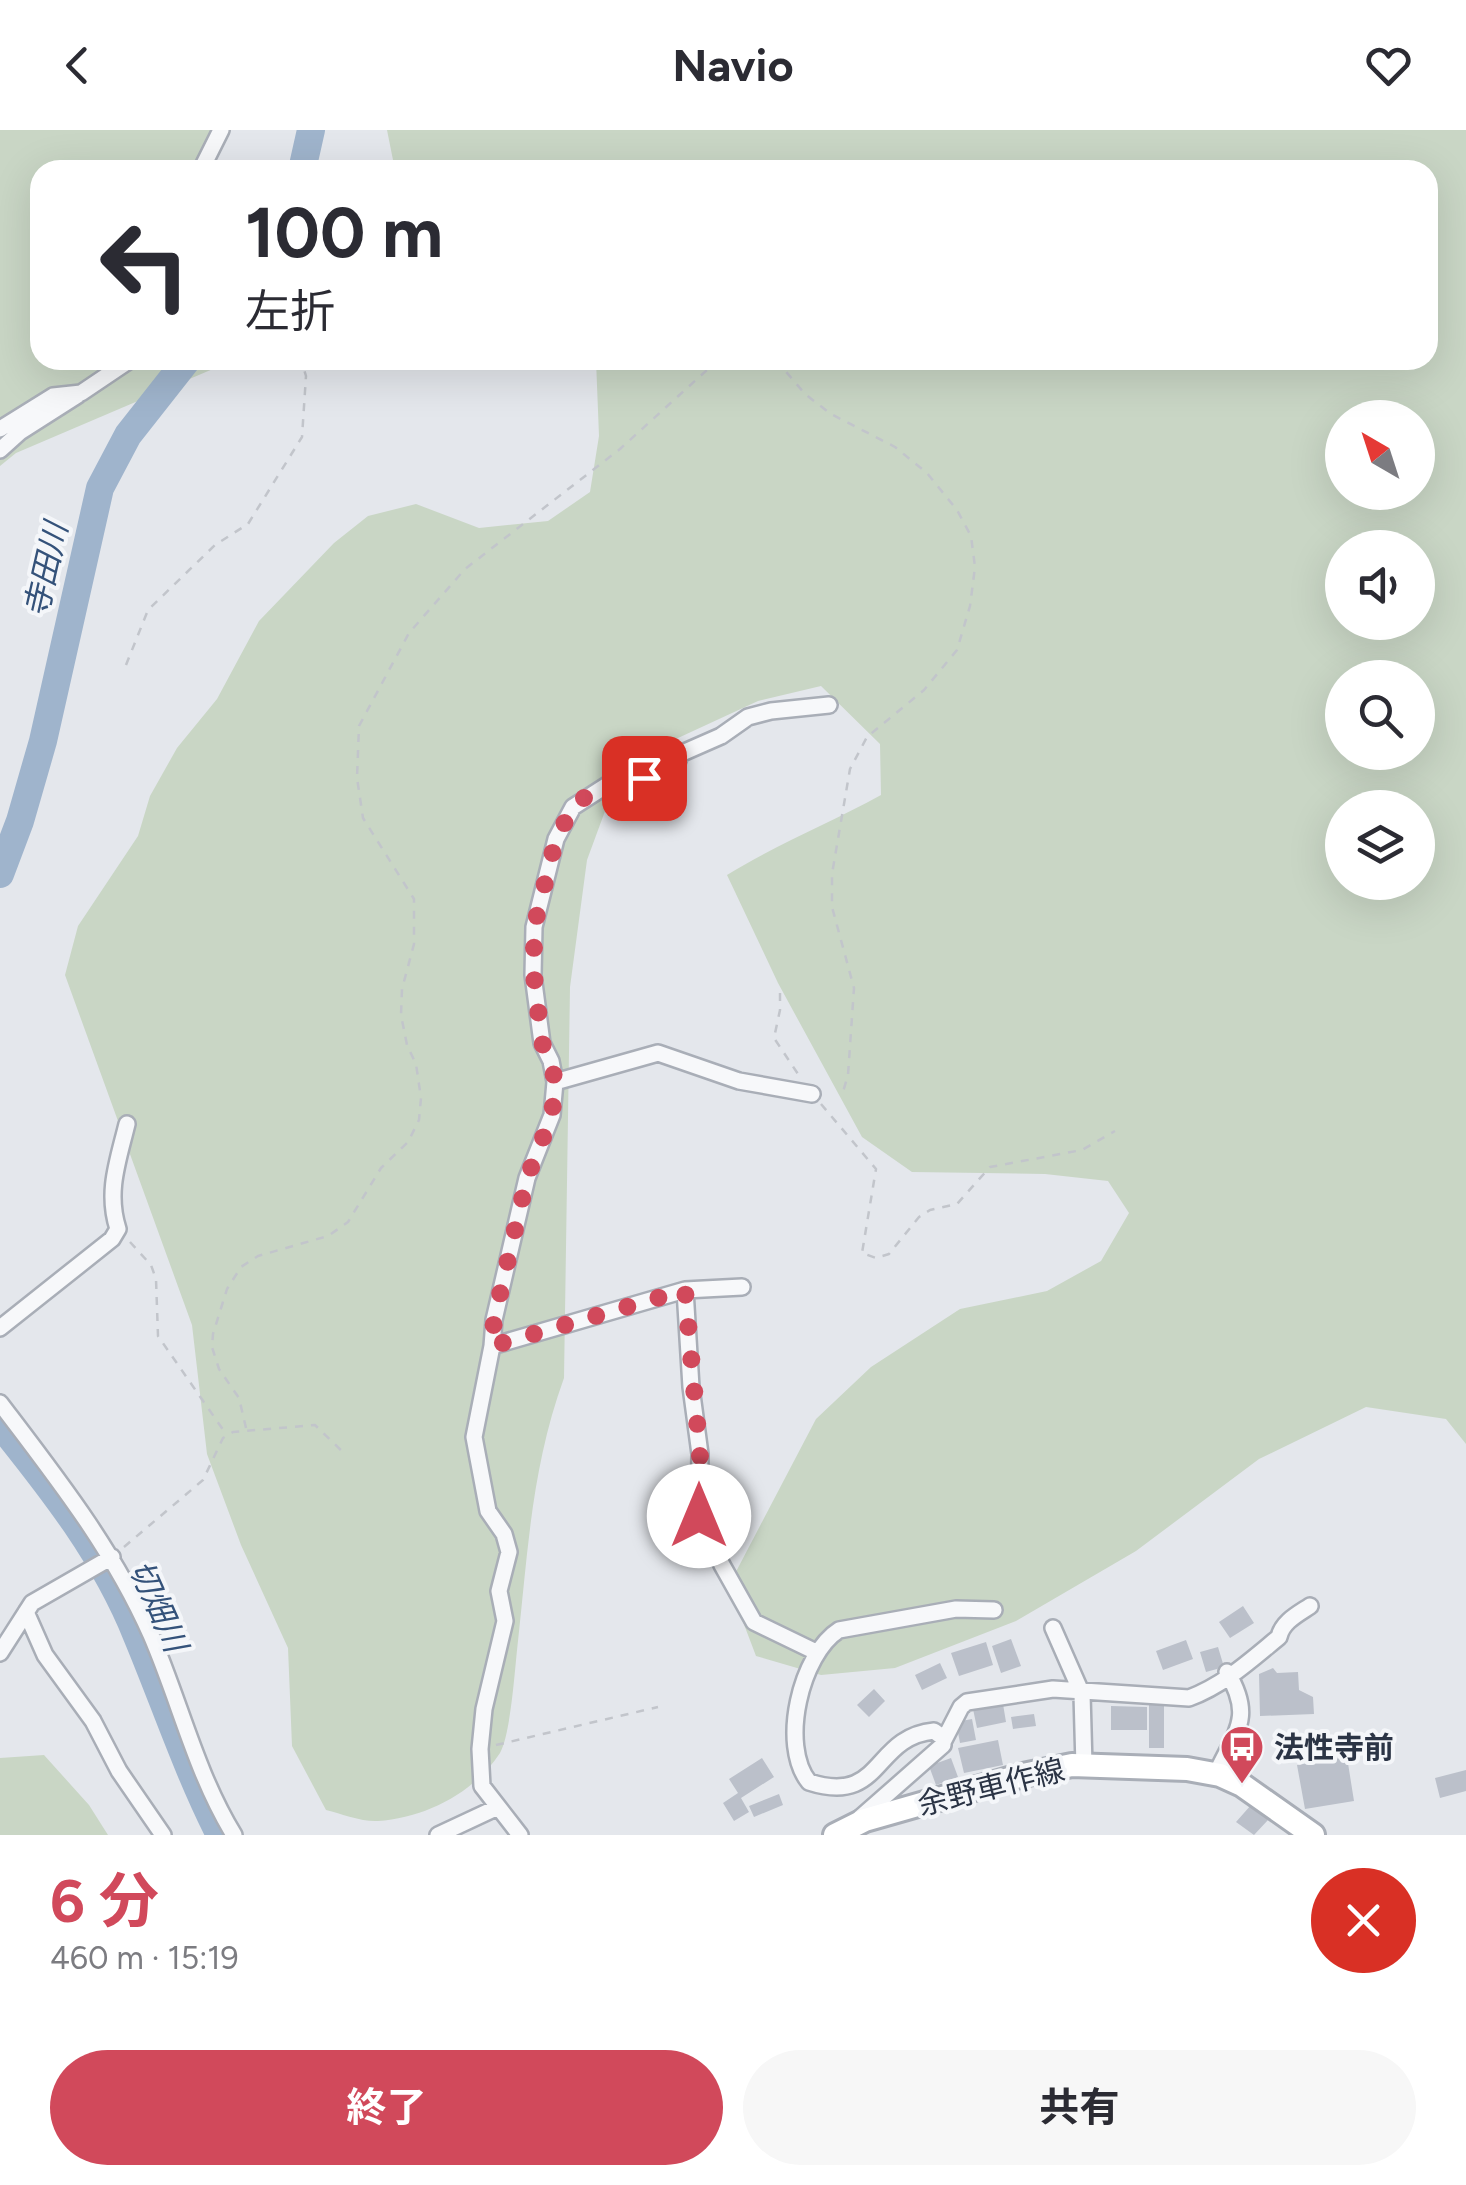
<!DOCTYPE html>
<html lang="ja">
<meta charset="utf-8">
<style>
:root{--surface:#fff;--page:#f7f7f7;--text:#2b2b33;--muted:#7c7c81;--accent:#d1495b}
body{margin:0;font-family:Figtree,"Noto Sans JP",sans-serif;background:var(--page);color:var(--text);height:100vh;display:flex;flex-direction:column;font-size:38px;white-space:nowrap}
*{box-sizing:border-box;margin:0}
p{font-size:32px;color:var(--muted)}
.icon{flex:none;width:55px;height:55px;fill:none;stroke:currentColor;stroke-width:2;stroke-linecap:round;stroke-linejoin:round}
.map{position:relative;height:1705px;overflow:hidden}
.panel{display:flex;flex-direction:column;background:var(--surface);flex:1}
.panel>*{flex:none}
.hud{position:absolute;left:30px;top:30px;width:1408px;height:210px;border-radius:30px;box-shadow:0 10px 40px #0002;background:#fff;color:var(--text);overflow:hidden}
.needle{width:65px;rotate:321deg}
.tools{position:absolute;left:1325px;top:270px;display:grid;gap:20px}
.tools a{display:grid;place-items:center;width:110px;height:110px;border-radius:50%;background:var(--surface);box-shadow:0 10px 40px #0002;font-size:50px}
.pin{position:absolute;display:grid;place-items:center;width:85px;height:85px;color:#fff;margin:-42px;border-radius:20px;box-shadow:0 5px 15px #0006}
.me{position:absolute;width:110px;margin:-55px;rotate:0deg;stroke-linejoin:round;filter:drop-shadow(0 0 8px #0008)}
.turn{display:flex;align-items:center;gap:35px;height:210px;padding:0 50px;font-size:45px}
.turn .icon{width:130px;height:130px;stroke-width:2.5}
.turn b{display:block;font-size:70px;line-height:85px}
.round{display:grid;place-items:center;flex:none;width:105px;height:105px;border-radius:52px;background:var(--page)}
.headline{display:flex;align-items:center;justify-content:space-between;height:170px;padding:0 50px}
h1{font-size:60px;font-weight:700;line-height:75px;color:var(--accent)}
.primary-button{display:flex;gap:20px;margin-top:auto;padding:20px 50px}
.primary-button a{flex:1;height:115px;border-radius:60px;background:var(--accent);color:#fff;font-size:40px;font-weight:700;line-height:115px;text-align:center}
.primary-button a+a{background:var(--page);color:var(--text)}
header{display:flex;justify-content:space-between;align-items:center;height:130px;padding:0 50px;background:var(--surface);font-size:45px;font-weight:700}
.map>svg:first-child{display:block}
.green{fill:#c9d6c5;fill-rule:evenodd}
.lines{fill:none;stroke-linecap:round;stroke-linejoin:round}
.river{stroke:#9fb4cc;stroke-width:28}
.building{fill:#bbc0ca}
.street-casing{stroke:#a9aeb7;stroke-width:20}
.secondary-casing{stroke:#a9aeb7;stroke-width:28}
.path{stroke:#c2c5cb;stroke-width:2.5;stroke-dasharray:8 8;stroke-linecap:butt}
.street{stroke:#f7f8fa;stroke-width:15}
.secondary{stroke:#fff;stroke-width:22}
.route{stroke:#d1495b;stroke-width:18;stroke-dasharray:0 32.4}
.labels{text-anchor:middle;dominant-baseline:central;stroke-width:8;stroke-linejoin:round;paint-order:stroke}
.poi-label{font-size:30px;font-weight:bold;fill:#2b3445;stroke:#f4f6f9;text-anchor:start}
.street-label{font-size:30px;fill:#2b3445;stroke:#f4f6f9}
.water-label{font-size:32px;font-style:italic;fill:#34527a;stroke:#f4f6f9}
</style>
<header><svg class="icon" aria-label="back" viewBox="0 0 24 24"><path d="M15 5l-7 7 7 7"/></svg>Navio<svg class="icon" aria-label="heart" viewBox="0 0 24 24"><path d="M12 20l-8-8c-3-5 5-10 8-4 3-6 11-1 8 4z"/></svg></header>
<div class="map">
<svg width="1466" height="1705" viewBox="0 0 1466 1705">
<rect width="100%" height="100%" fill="#e4e7ec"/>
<path class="green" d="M0,0H212L213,40H40V230H234L16,323L0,336Z
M387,0H1466V1314L1446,1289L1366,1277L1259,1329L1136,1421L1016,1491L895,1538L821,1545L756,1526L729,1455L816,1289L871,1237L960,1179L1047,1161L1101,1131L1129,1083L1108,1051L1045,1044L912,1042L862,1007L778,853L727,745C777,714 830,693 881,665L880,614L821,556L758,571L678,608L608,673L587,730L570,857L564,1248C532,1336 528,1419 518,1511C515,1536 511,1604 500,1623C474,1663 425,1688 378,1691C362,1692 342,1684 326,1680L292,1616L288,1518L241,1415L207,1324L192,1195L65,845L78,796L138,706L150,666L177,618L217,569L259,491L334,413L368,386L416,374L479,398L548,391L590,362L599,306L596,230H1428V40H395ZM1342,288H1418V362H1342ZM1342,418H1418V492H1342ZM1342,548H1418V622H1342ZM1342,678H1418V752H1342Z
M44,1625L89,1675L108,1705H0V1628Z"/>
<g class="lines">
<path class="river" d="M302,40L311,0
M0,744L20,691L43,611L100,358L128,305L187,230
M0,1294C53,1360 105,1426 137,1506C165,1573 187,1640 220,1705"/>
</g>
<path class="building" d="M1243,1476L1254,1493L1230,1508L1219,1492Z
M1011,1509L1021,1536L1001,1543L992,1516Z
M1186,1510L1193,1529L1163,1540L1156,1521Z
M986,1512L993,1535L959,1546L951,1523Z
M1218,1517L1224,1537L1206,1542L1200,1522Z
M940,1533L947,1548L922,1560L915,1545Z
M1273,1538L1277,1543L1298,1542L1299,1560L1313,1567L1314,1584L1260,1586L1259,1544Z
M874,1559L885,1571L869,1587L857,1575Z
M1149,1573H1164V1618H1149Z
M1003,1574L1006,1592L977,1598L973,1579Z
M1111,1576L1147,1577V1600H1111Z
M1034,1584L1036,1596L1013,1599L1011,1587Z
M972,1589L976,1610L960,1613L956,1592Z
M1242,1609L1261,1628L1247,1642L1228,1624Z
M998,1610L1003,1635L964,1643L958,1618Z
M1347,1627L1354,1671L1305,1679L1297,1635Z
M762,1628L774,1647L741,1668L749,1682L734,1691L723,1673L738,1663L729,1649Z
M951,1628L958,1647L936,1655L929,1636Z
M1466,1640V1661L1440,1668L1435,1648Z
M779,1664L783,1675L754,1687L749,1676Z
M1251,1675L1268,1690L1254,1705L1236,1692Z"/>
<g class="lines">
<defs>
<path id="street" d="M201,40L221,0
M0,299L53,266L81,263L130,230
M0,320L20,302L78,265
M555,952L658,923L739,951L812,964
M685,1160L691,1257L700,1324L699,1386L722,1435L754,1492L816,1522
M0,1198L112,1109L118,1099C106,1062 118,1031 127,994
M492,1216L685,1160L742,1157
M0,1273C57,1348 113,1419 151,1505C180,1572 196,1643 234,1705
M26,1482L45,1525L93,1591L119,1641L163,1705
M1053,1498L1082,1564L1084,1636
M0,1523L32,1473L112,1427
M943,1612L961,1577L967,1572L1053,1559L1189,1568C1224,1555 1251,1530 1279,1507C1282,1492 1298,1484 1310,1476
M1216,1644C1236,1601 1254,1587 1227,1542
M860,1688L943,1615L942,1607L934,1601C872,1607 883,1676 809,1652C779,1615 801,1524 839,1500L956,1479L994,1480
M438,1705L498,1677
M520,1705L482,1656L480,1619L484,1579L505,1491L499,1461L509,1422L504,1404L488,1381L474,1307L492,1216L494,1190L527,1048L552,985L555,952L551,931L542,913L533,845L534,797L556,709L573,677L615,650L673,646L680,624L721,606L748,587L771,581L829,575"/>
<path id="secondary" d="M835,1705L865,1690L1023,1645L1072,1635L1187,1639L1220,1645L1242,1655L1313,1705"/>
</defs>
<use href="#street" class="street-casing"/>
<use href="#secondary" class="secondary-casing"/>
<path class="path" d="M776,230L805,264L831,284L895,317L927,343L957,380L971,406L975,437L970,476L957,520L924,560L867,607L850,639L832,744V777L854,858L848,945L843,962
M126,535L148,480L215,415L248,394L302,307L306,246L301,230
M780,863V880L774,908L798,944
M821,974L876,1039L862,1123L876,1128L889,1124L919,1087L930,1080L957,1074L990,1037L1082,1020L1115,1001
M130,1112L151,1135L156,1149L158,1206L226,1304
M246,1298L239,1268L219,1239L212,1217L213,1204L227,1159L241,1137L258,1126L328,1106L348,1092L381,1038L408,1012L419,990L421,968L416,934L407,915L401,885L402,859L414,814V769L363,688L357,648L359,596L409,503L465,439L620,319L718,230
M124,1417L203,1350L223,1308L233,1302L315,1295L346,1325
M496,1615L658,1577"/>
<use href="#street" class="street"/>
<use href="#secondary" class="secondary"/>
</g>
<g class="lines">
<path class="route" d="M644,648L616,650L584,668L573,677L556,709L534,797V846L542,913L551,931L555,952L552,985L527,1048L494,1190L492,1216L685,1160L700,1324L699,1386"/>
</g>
<defs>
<symbol id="bus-pin" viewBox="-11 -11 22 30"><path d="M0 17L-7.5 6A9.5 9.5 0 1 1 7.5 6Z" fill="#d1495b" stroke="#f4f6f9"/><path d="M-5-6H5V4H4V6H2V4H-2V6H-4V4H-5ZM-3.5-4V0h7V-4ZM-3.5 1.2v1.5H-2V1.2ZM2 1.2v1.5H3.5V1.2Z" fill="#fff"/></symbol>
</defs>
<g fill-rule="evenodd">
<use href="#bus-pin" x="1217" y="1592" width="50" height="68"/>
</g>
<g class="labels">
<g class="poi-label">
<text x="1274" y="1617">法性寺前</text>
</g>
<g class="street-label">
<text transform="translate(991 1657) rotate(-14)">余野車作線</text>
</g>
<g class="water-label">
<text transform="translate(46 440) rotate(-77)">寺田川</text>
<text transform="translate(158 1476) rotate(66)">切畑川</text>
</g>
</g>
</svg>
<div class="tools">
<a><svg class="needle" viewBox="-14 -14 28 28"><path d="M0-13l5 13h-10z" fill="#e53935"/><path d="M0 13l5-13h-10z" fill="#7c7c81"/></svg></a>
<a><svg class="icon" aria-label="sound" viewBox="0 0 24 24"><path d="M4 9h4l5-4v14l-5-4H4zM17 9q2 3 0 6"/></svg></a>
<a><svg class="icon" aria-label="search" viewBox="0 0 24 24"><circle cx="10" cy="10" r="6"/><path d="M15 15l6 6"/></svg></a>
<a><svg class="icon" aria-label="layers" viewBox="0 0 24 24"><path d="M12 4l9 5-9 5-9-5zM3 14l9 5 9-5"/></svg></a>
</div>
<div class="pin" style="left:644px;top:648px;background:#d93025"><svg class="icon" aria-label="arrive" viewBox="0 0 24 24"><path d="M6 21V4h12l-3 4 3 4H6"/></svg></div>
<svg class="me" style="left:699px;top:1386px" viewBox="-20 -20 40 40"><circle r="19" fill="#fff"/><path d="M0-13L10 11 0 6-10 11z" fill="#d1495b"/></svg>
<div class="hud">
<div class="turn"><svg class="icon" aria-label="left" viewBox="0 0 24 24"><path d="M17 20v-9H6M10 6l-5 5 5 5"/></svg><div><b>100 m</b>左折</div></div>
</div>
</div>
<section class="panel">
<div class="headline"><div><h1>6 分</h1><p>460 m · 15:19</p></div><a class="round" style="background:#d93025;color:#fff"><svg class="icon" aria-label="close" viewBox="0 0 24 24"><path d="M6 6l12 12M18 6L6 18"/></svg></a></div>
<div class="primary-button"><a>終了</a><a>共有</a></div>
</section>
